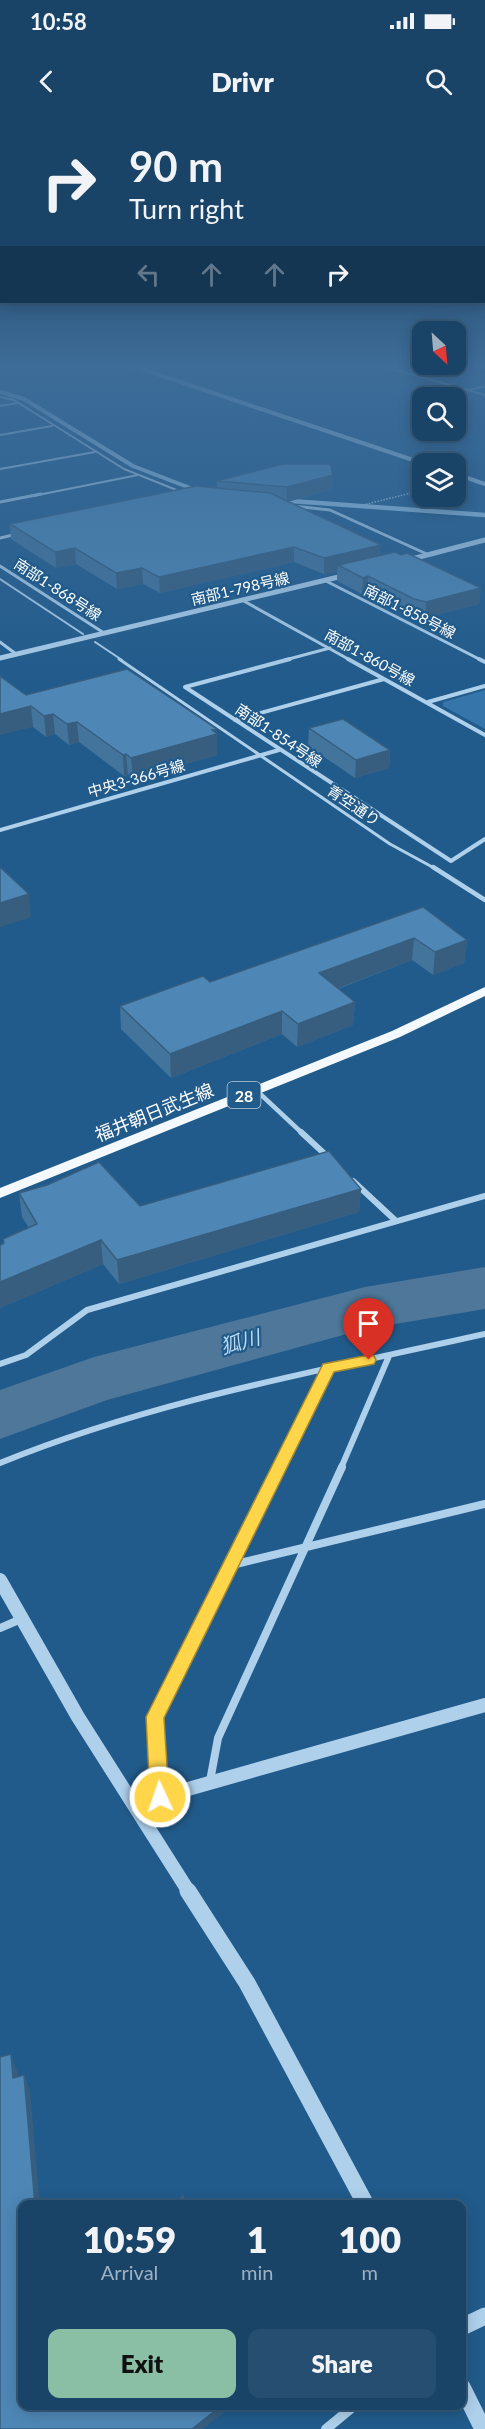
<!DOCTYPE html>
<meta charset="utf-8">
<style>
:root{--surface:#194468;--page:#264e71;--text:#f1f3f6;--muted:#9fb0c0;--line:#375c7c;--accent:#8abfa5}
body{margin:0;font-family:Lato,"Noto Sans JP",sans-serif;background:var(--page);color:var(--text);height:100vh;display:flex;flex-direction:column;font-size:22px;white-space:nowrap}
*{box-sizing:border-box;margin:0}
p{font-size:20px;color:var(--muted)}
.icon{flex:none;width:33px;height:33px;fill:none;stroke:currentColor;stroke-width:2;stroke-linecap:round;stroke-linejoin:round}
.map{position:relative;flex:1;overflow:hidden}
.side{position:absolute;left:18px;top:2080px;width:448px;height:210px;display:flex;flex-direction:column;background:var(--surface);border-radius:12px;box-shadow:0 3px 15px #0003,0 0 0 2px var(--line)}
.side>*{flex:none}
.banner{position:absolute;left:0px;top:0px;width:486px;height:183px;box-shadow:0 3px 15px #0003,0 0 0 2px var(--line);background:#194468;color:var(--text);overflow:hidden}
.needle{width:39px;rotate:154deg}
.fabs{position:absolute;left:412px;top:201px;display:grid;gap:12px}
.fabs a{display:grid;place-items:center;width:54px;height:54px;border-radius:12px;background:var(--surface);box-shadow:0 3px 15px #0003,0 0 0 2px var(--line);font-size:30px}
.pin{position:absolute;display:grid;place-items:center;width:51px;height:51px;color:#fff;margin:-62px -26px;border-radius:50% 50% 50% 0;rotate:-45deg;box-shadow:0 0 6px #0007}
.pin .icon{rotate:45deg}
.me{position:absolute;width:66px;margin:-33px;rotate:357deg;stroke-linejoin:round;filter:drop-shadow(0 0 4px #0008)}
.turn{display:flex;align-items:center;gap:21px;height:126px;padding:0 30px;font-size:27px}
.turn .icon{width:78px;height:78px;stroke-width:2.5}
.turn b{display:block;font-size:42px;line-height:51px}
.lanes{display:flex;align-items:center;height:57px;padding:0 30px;background:#0003;justify-content:center;gap:30px;direction:ltr}
.lanes .off{opacity:.35}
.eta{display:flex;justify-content:space-evenly;align-items:center;height:102px;text-align:center}
.eta b{font-size:36px;font-weight:800;line-height:42px}
.button{display:flex;gap:12px;margin-top:auto;padding:12px 30px}
.button a{flex:1;height:69px;border-radius:12px;background:var(--accent);color:#111;font-size:24px;font-weight:800;line-height:69px;text-align:center}
.button a+a{background:var(--page);color:var(--text)}
.status{display:flex;justify-content:space-between;align-items:center;height:42px;padding:0 30px;background:var(--surface);direction:ltr}
.status svg{height:16px;fill:currentColor}
header{display:flex;justify-content:space-between;align-items:center;height:78px;padding:0 30px;background:var(--surface);font-size:27px;font-weight:800}
.map>svg:first-child{display:block}
.green{fill:#3575a9}
.lines{fill:none;stroke-linecap:round;stroke-linejoin:round}
.stream-far1{stroke:#a2ccec;stroke-width:4}
.stream{stroke:#a2ccec;stroke-width:4.5}
.river{fill:#4e7799;fill-rule:evenodd}
.path{stroke:#aed0eb;stroke-width:1.5;stroke-dasharray:1.5 1.5;stroke-linecap:butt}
.pedestrian-far2{stroke:#aed0eb;stroke-width:2}
.pedestrian-far1{stroke:#aed0eb;stroke-width:3}
.pedestrian{stroke:#aed0eb;stroke-width:4.5}
.minor-far6{stroke:#aed0eb;stroke-width:2}
.minor-far5{stroke:#aed0eb;stroke-width:3}
.minor-far4{stroke:#aed0eb;stroke-width:4}
.minor-far3{stroke:#aed0eb;stroke-width:4.5}
.minor-far2{stroke:#aed0eb;stroke-width:6}
.minor-far1{stroke:#aed0eb;stroke-width:8}
.minor{stroke:#aed0eb;stroke-width:10}
.tertiary-far3{stroke:#aed0eb;stroke-width:4}
.tertiary-far2{stroke:#aed0eb;stroke-width:5}
.tertiary-far1{stroke:#aed0eb;stroke-width:14}
.tertiary{stroke:#aed0eb;stroke-width:17}
.primary{fill:#f3f9fe;fill-rule:evenodd}
.wall{fill:#43749c}
.shaded-wall{fill:#375e7f}
.building{fill:#4e87b5;stroke:#375e7f;stroke-width:1.5}
.route{fill:#ffd54a;stroke:#a68a30;stroke-width:1.5}
.labels{text-anchor:middle;dominant-baseline:central;stroke-width:4.5;stroke-linejoin:round;paint-order:stroke}
.far-street-label{font-size:15px;fill:#fff;stroke:#215b8b}
.shield{fill:#215b8b;stroke:#bccedc;stroke-width:1.5}
.shield-label{font-size:16px;font-weight:bold;fill:#fff}
.street-label{font-size:18px;fill:#fff;stroke:#215b8b}
.water-label{font-size:20px;font-style:italic;fill:#badaf2;stroke:#215b8b}
</style>
<div class="status"><b>10:58</b><svg viewBox="0 0 49 12"><path d="M0 12V9h3v3zM5 12V6h3v6zM10 12V3h3v9zM15 12V0h3v12zM26 1h20v11H26zM47 4h2v5h-2z"/></svg></div>
<header><svg class="icon" aria-label="back" viewBox="0 0 24 24"><path d="M15 5l-7 7 7 7"/></svg>Drivr<svg class="icon" aria-label="search" viewBox="0 0 24 24"><circle cx="10" cy="10" r="6"/><path d="M15 15l6 6"/></svg></header>
<div class="map">
<svg width="485" height="2309" viewBox="0 0 485 2309">
<rect width="100%" height="100%" fill="#215b8b"/>
<path class="green" d="M485,570V609L443,586V582Z"/>
<g class="lines">
<path class="stream-far1" d="M0,272L24,279L133,346L198,371"/>
<path class="stream" d="M277,380L485,395"/>
<path class="river" d="M485,1147V1189L365,1209L107,1280L0,1319V1270L94,1237L365,1167Z"/>
<path class="path" d="M363,385L423,370"/>
<path class="pedestrian-far2" d="M0,459L83,514
M95,522L122,540"/>
<path class="pedestrian-far1" d="M119,539L390,724L436,749"/>
<path class="pedestrian" d="M433,747L485,780"/>
<path class="minor-far6" d="M379,245L485,275
M470,245L485,249
M469,270L485,266
M0,277L14,280L124,349L184,373
M0,286L18,283
M0,315L52,306
M0,349L95,332
M33,376L138,355"/>
<path class="minor-far5" d="M0,382L41,374
M293,386L330,390L429,435
M0,418L17,414
M0,446L104,513
M324,460L481,540
M242,480L350,540
M0,522L16,534
M285,540L330,528"/>
<path class="minor-far4" d="M290,539L185,567L451,741L485,719
M348,539L485,615
M479,539L485,542
M428,582L485,566
M235,600L384,559
M0,710L279,630"/>
<path class="minor-far3" d="M256,970L302,1013"/>
<path class="minor-far2" d="M301,1012L328,1037
M353,1061L396,1101
M0,1244L26,1235L87,1190L485,1076
M0,1343C158,1279 320,1251 485,1214
M278,1348L328,1248
M341,1348L389,1236"/>
<path class="minor-far1" d="M232,1445L485,1384
M0,1508L21,1499
M210,1661L218,1618L342,1347
M160,1676L155,1597L279,1347"/>
<path class="minor" d="M326,2309L354,2286"/>
<path class="tertiary-far3" d="M130,245L425,344
M456,354L485,364"/>
<path class="tertiary-far2" d="M404,441L485,420
M0,538L351,454"/>
<path class="tertiary-far1" d="M0,1460L78,1597L189,1772
M135,1684L485,1585"/>
<path class="tertiary" d="M188,1771L247,1863L366,2085
M462,2207L485,2196
M462,2267L483,2309"/>
<path class="primary" d="M485,867V876L400,917L0,1078V1068L392,911Z"/>
</g>
<path class="wall" d="M333,355L332,369L288,382L380,435L481,468L479,484L425,498L412,495L367,473L362,474L337,461V451L324,454L294,442L160,473L143,464L117,469L76,444L56,448L11,419L10,404L217,368V361Z
M26,575L217,609V635L133,659L128,655L124,656L79,622L69,625L55,614L46,617L33,607Z
M309,608L390,630L389,648L355,658L308,626Z
M423,787L467,820L464,843L433,855L412,840L338,869L355,882L353,905L297,927L282,914L171,958L121,909L120,886L210,862Z
M361,1069L359,1092L119,1164L103,1144L0,1188V1125L29,1108L22,1097L19,1073L140,1086Z"/>
<path class="shaded-wall" d="M333,355L332,369L287,382V367Z
M381,425L380,441L338,445L337,451L324,454V438Z
M294,427V442L160,473L159,457Z
M75,428L76,444L56,448L55,432Z
M142,448L143,464L117,469L116,453Z
M368,456L367,473L362,474L363,458Z
M481,468L479,484L425,498L426,482Z
M31,586L33,607L0,615V594Z
M53,594L55,614L46,617L44,596Z
M77,602L79,622L69,625L67,604Z
M217,609V635L133,659L131,638Z
M390,630L389,648L355,658L356,640Z
M126,634L128,655L124,656L123,635Z
M29,774L31,797L0,807V783Z
M414,818L412,840L318,876L319,853Z
M467,820L464,843L433,855L435,832Z
M355,882L353,905L297,927L298,904Z
M282,891V914L171,958L170,934Z
M361,1069L359,1092L119,1164L117,1140Z
M101,1120L103,1144L0,1188V1162Z
M11,1934L17,1951L19,1974L13,1958Z
M24,1955L30,1971L40,2085H35Z
M221,2286H232L203,2309H192Z"/>
<path class="building" d="M283,344H330L333,355L287,367L217,361Z
M196,366L270,373L381,425L324,438L294,427L159,457L142,448L116,453L75,428L55,432L10,404Z
M395,432L401,435L407,433L481,468L426,482L414,479L368,456L363,458L338,445Z
M127,549L217,609L212,610L217,614L131,638L126,634L123,635L77,602L67,604L53,594L44,596L31,586L0,594V556L26,575Z
M343,599L390,630L356,640L309,608Z
M0,747L29,774L0,783Z
M423,787L467,820L435,832L414,818L319,853L355,882L298,904L282,891L170,934L120,886L203,856L210,862Z
M329,1031L361,1069L117,1140L101,1120L0,1162V1125L4,1123L3,1119L37,1104L19,1073L47,1065L99,1042L140,1086Z
M11,1934L13,1958L24,1955L35,2085H22V2286H221L192,2309H0V1937Z
M183,2076L187,2085H170Z"/>
<linearGradient id="sky" x2="0" y2="1"><stop stop-color="#12324c"/><stop offset="0.43" stop-color="#3d6c98"/><stop offset="1" stop-color="#3d6c98" stop-opacity="0"/></linearGradient>
<rect width="485" height="568" fill="url(#sky)"/>
<path class="route" d="M369,1235L374,1236L376,1240L374,1244L334,1252L164,1598L169,1677L166,1683L160,1686L153,1683L150,1677L146,1597L149,1591L323,1244Z"/>
<g class="labels">
<g class="far-street-label">
<text transform="translate(240 468) rotate(-13)">南部1-798号線</text>
<text transform="translate(58 469) rotate(33)">南部1-868号線</text>
<text transform="translate(410 491) rotate(27)">南部1-858号線</text>
<text transform="translate(370 537) rotate(29)">南部1-860号線</text>
<text transform="translate(279 615) rotate(34)">南部1-854号線</text>
<text transform="translate(136 658) rotate(-16)">中央3-366号線</text>
<text transform="translate(354 685) rotate(34)">青空通り</text>
</g>
<rect class="shield" x="227.5" y="962" width="33" height="26" rx="4.5"/>
<g class="shield-label">
<text x="244" y="975">28</text>
</g>
<g class="street-label">
<text transform="translate(154 992) rotate(-22)">福井朝日武生線</text>
</g>
<g class="water-label">
<text transform="translate(240 1221) rotate(-15)">狐川</text>
</g>
</g>
</svg>
<div class="fabs">
<a><svg class="needle" viewBox="-14 -14 28 28"><path d="M0-13l5 13h-10z" fill="#e53935"/><path d="M0 13l5-13h-10z" fill="#9fb0c0"/></svg></a>
<a><svg class="icon" aria-label="search" viewBox="0 0 24 24"><circle cx="10" cy="10" r="6"/><path d="M15 15l6 6"/></svg></a>
<a><svg class="icon" aria-label="layers" viewBox="0 0 24 24"><path d="M12 4l9 5-9 5-9-5zM3 14l9 5 9-5"/></svg></a>
</div>
<div class="pin" style="left:369px;top:1240px;background:#d93025"><svg class="icon" aria-label="arrive" viewBox="0 0 24 24"><path d="M6 21V4h12l-3 4 3 4H6"/></svg></div>
<svg class="me" style="left:160px;top:1677px" viewBox="-20 -20 40 40"><circle r="17" fill="#ffd54a" stroke="#fff" stroke-width="3"/><path d="M0-11L8 9 0 5-8 9z" fill="#fff"/></svg>
<div class="banner">
<div class="turn"><svg class="icon" aria-label="right" viewBox="0 0 24 24"><path d="M7 20v-9h11M14 6l5 5-5 5"/></svg><div><b>90 m</b>Turn right</div></div>
<div class="lanes"><svg class="icon off" aria-label="left" viewBox="0 0 24 24"><path d="M17 20v-9H6M10 6l-5 5 5 5"/></svg><svg class="icon off" aria-label="ahead" viewBox="0 0 24 24"><path d="M12 20V5M6 11l6-6 6 6"/></svg><svg class="icon off" aria-label="ahead" viewBox="0 0 24 24"><path d="M12 20V5M6 11l6-6 6 6"/></svg><svg class="icon" aria-label="right" viewBox="0 0 24 24"><path d="M7 20v-9h11M14 6l5 5-5 5"/></svg></div>
</div>
<section class="side">
<div class="eta">
<div><b>10:59</b><p>Arrival</p></div>
<div><b>1</b><p>min</p></div>
<div><b>100</b><p>m</p></div>
</div>
<div class="button"><a>Exit</a><a>Share</a></div>
</section>
</div>
